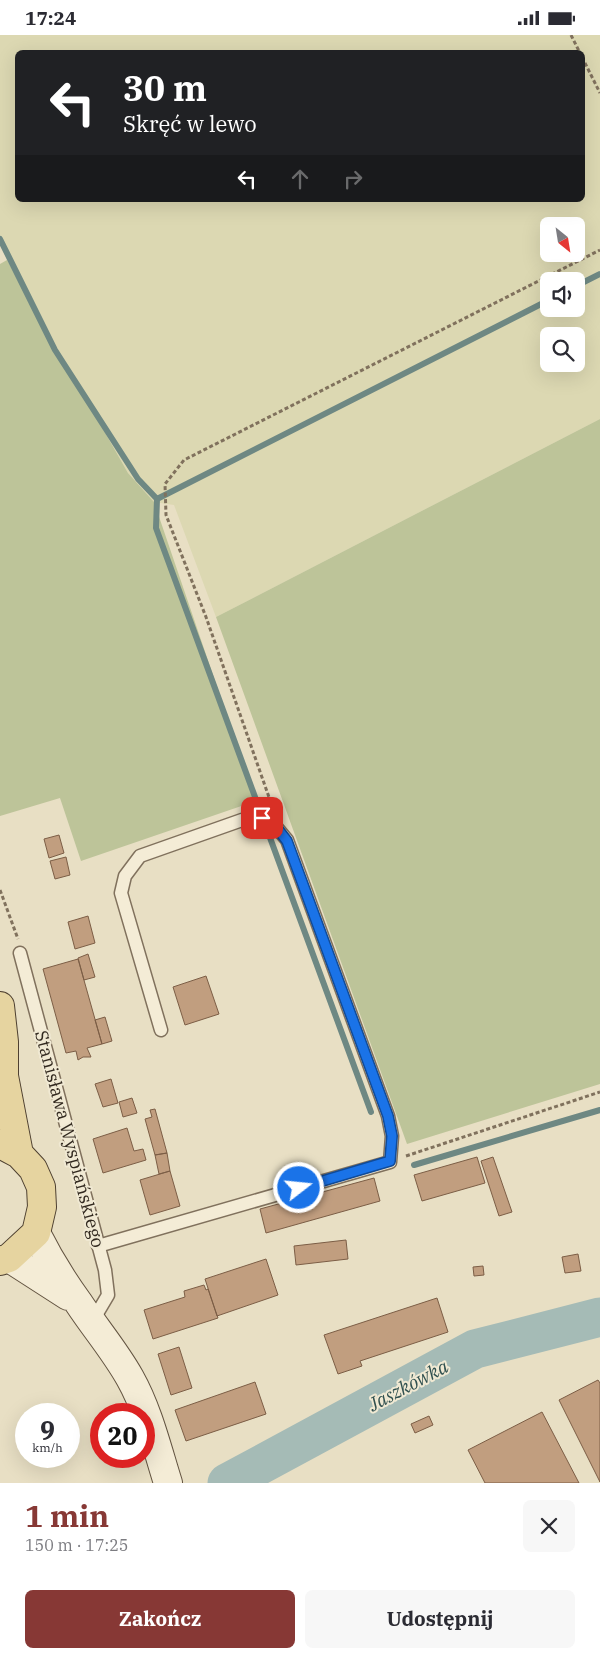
<!DOCTYPE html>
<html lang="pl">
<meta charset="utf-8">
<style>
:root{--surface:#fff;--page:#f7f7f7;--text:#2b2b33;--muted:#7c7c81;--accent:#873835}
body{margin:0;font-family:"IBM Plex Serif",serif;background:var(--page);color:var(--text);height:100vh;display:flex;flex-direction:column;font-size:19px;white-space:nowrap}
*{box-sizing:border-box;margin:0}
p{font-size:16px;color:var(--muted)}
.icon{flex:none;width:28px;height:28px;fill:none;stroke:currentColor;stroke-width:2;stroke-linecap:round;stroke-linejoin:round}
.map{position:relative;height:1448px;overflow:hidden}
.drawer{display:flex;flex-direction:column;background:var(--surface);flex:1}
.drawer>*{flex:none}
.top-card{position:absolute;left:15px;top:15px;width:570px;height:152px;border-radius:8px;box-shadow:0 5px 20px #0002;background:#202124;color:#fff;overflow:hidden}
.needle{width:32px;rotate:150deg}
.controls{position:absolute;left:540px;top:182px;display:grid;gap:10px}
.controls a{display:grid;place-items:center;width:45px;height:45px;border-radius:8px;background:var(--surface);box-shadow:0 5px 20px #0002;font-size:25px}
.speed{position:absolute;left:15px;top:1368px;display:flex;gap:10px;font-size:25px;font-weight:700;text-align:center}
.speed>*{display:grid;place-content:center;width:65px;height:65px;border-radius:50%;background:var(--surface);box-shadow:0 5px 20px #0002;line-height:1}
.speed small{font-size:12px;font-weight:400}
.speed .limit{border:8px solid #d22;background:#fff;color:#111}
.pin{position:absolute;display:grid;place-items:center;width:42px;height:42px;color:#fff;margin:-21px;border-radius:10px;box-shadow:0 2px 8px #0006}
.me{position:absolute;width:55px;margin:-28px;rotate:74deg;stroke-linejoin:round;filter:drop-shadow(0 0 4px #0008)}
.turn{display:flex;align-items:center;gap:18px;height:105px;padding:0 25px;font-size:22px}
.turn .icon{width:65px;height:65px;stroke-width:2.5}
.turn b{display:block;font-size:35px;line-height:42px}
.lanes{display:flex;align-items:center;height:48px;padding:0 25px;background:#0003;justify-content:center;gap:25px;direction:ltr}
.lanes .off{opacity:.35}
.round{display:grid;place-items:center;flex:none;width:52px;height:52px;border-radius:8px;background:var(--page)}
.summary{display:flex;align-items:center;justify-content:space-between;height:85px;padding:0 25px}
h1{font-size:30px;font-weight:800;line-height:38px;color:var(--accent)}
.button{display:flex;gap:10px;margin-top:auto;padding:10px 25px}
.button a{flex:1;height:58px;border-radius:8px;background:var(--accent);color:#fff;font-size:20px;font-weight:800;line-height:58px;text-align:center}
.button a+a{background:var(--page);color:var(--text)}
.status{display:flex;justify-content:space-between;align-items:center;height:35px;padding:0 25px;background:var(--surface);direction:ltr}
.status svg{height:14px;fill:currentColor}
.map>svg:first-child{display:block}
.farmland{fill:#dcd8b2;fill-rule:evenodd}
.green{fill:#bdc499}
.lines{fill:none;stroke-linecap:round;stroke-linejoin:round}
.stream{stroke:#6e8883;stroke-width:6}
.river{stroke:#a5bbb6;stroke-width:39}
.building{fill:#c19e7f;stroke:#7c5e46}
.service-casing{stroke:#80715d;stroke-width:15}
.secondary-casing{stroke:#625340;stroke-width:30}
.primary-casing{stroke:#4e4030;stroke-width:30}
.path{stroke:#80715d;stroke-width:3;stroke-dasharray:4 2.5;stroke-linecap:butt}
.service{stroke:#f4ecd6;stroke-width:12}
.secondary{stroke:#f4ecd6;stroke-width:28}
.primary{stroke:#e6d4a0;stroke-width:28}
.route-casing{stroke:#114b97;stroke-width:12}
.route{stroke:#1a73e8;stroke-width:9}
.labels{text-anchor:middle;dominant-baseline:central;stroke-width:4;stroke-linejoin:round;paint-order:stroke}
.street-label{font-size:18px;fill:#32291f;stroke:#f0e9d3}
.water-label{font-size:19px;font-style:italic;fill:#30504f;stroke:#f0e9d3}
</style>
<div class="status"><b>17:24</b><svg viewBox="0 0 49 12"><path d="M0 12V9h3v3zM5 12V6h3v6zM10 12V3h3v9zM15 12V0h3v12zM26 1h20v11H26zM47 4h2v5h-2z"/></svg></div>
<div class="map">
<svg width="600" height="1448" viewBox="0 0 600 1448">
<rect width="100%" height="100%" fill="#e8dfc4"/>
<path class="farmland" d="M0,0H600V384L216,582L174,470L154,467L128,438L7,225L0,210ZM18,18H582V165H18ZM549,191H576V219H549ZM549,246H576V274H549ZM549,301H576V329H549Z"/>
<path class="green" d="M7,225L128,438L154,467L256,766L81,826L60,763L0,781V229Z
M600,384V1049L407,1109L216,582Z"/>
<g class="lines">
<path class="stream" d="M0,204L55,315L138,444L157,464
M576,251L600,239
M371,1077L156,493L157,464L549,265
M414,1130L600,1075"/>
<path class="river" d="M227,1448L475,1314L600,1282"/>
</g>
<path class="building" d="M59,800L64,818L49,823L44,804Z
M66,822L70,840L55,844L50,826Z
M88,881L95,908L75,914L68,887Z
M88,919L95,942L84,945L78,923Z
M78,924L102,1009L87,1013L91,1022H83L78,1025L76,1016L66,1018L43,934Z
M206,941L219,979L185,990L173,952Z
M105,982L112,1006L102,1009L95,985Z
M111,1044L118,1068L103,1072L95,1049Z
M132,1063L137,1078L123,1082L119,1067Z
M155,1074L167,1118L155,1120L145,1084L152,1082L150,1075Z
M127,1093L134,1116L143,1114L146,1125L103,1138L93,1104Z
M167,1118L170,1136L159,1139L155,1120Z
M477,1122L485,1148L422,1166L414,1140Z
M493,1122L512,1177L499,1181L481,1126Z
M170,1136L180,1171L150,1180L140,1145Z
M374,1143L380,1166L266,1198L260,1174Z
M346,1205L348,1224L296,1230L294,1211Z
M578,1219L581,1236L565,1238L562,1222Z
M266,1224L278,1260L217,1281L205,1244Z
M483,1231L484,1240L474,1241L473,1232Z
M204,1250L206,1255L208,1254L218,1283L153,1304L144,1275L185,1262L184,1256Z
M437,1263L448,1297L360,1326L362,1331L338,1339L324,1300Z
M179,1312L192,1353L171,1360L158,1319Z
M598,1345L600,1348V1447L559,1365Z
M255,1347L266,1379L186,1406L175,1375Z
M542,1377L579,1448H485L468,1415Z
M429,1381L433,1390L415,1398L411,1389Z"/>
<g class="lines">
<defs>
<path id="service" d="M20,918L105,1235L108,1260L92,1287
M98,1211L390,1127L392,1101L388,1081L287,805L277,793L262,783L242,785L140,821L125,841L121,858L161,995"/>
<path id="secondary" d="M36,1198C48,1222 62,1245 78,1267C95,1293 115,1316 130,1343C148,1375 157,1413 168,1448
M9,1223L68,1261"/>
<path id="primary" d="M0,971L4,1007V1041L19,1119
M0,1109L19,1119L33,1134L41,1152L42,1172L36,1198L9,1223L0,1226"/>
</defs>
<use href="#service" class="service-casing"/>
<use href="#secondary" class="secondary-casing"/>
<use href="#primary" class="primary-casing"/>
<path class="path" d="M571,0L580,18
M582,22L600,58
M271,768L206,582L166,480L165,449L184,425L600,215
M0,855L18,904
M406,1121L600,1057"/>
<use href="#service" class="service"/>
<use href="#secondary" class="secondary"/>
<use href="#primary" class="primary"/>
</g>
<g class="lines">
<defs>
<path id="route" d="M262,783L277,793L287,806L388,1081L392,1101L390,1126L299,1153"/>
</defs>
<use href="#route" class="route-casing"/>
<use href="#route" class="route"/>
</g>
<g class="labels">
<g class="street-label">
<text transform="translate(70 1104) rotate(75)">Stanisława Wyspiańskiego</text>
</g>
<g class="water-label">
<text transform="translate(408 1350) rotate(-28)">Jaszkówka</text>
</g>
</g>
</svg>
<div class="controls">
<a><svg class="needle" viewBox="-14 -14 28 28"><path d="M0-13l5 13h-10z" fill="#e53935"/><path d="M0 13l5-13h-10z" fill="#7c7c81"/></svg></a>
<a><svg class="icon" aria-label="sound" viewBox="0 0 24 24"><path d="M4 9h4l5-4v14l-5-4H4zM17 9q2 3 0 6"/></svg></a>
<a><svg class="icon" aria-label="search" viewBox="0 0 24 24"><circle cx="10" cy="10" r="6"/><path d="M15 15l6 6"/></svg></a>
</div>
<div class="speed"><div>9<small>km/h</small></div><div class="limit">20</div></div>
<div class="pin" style="left:262px;top:783px;background:#d93025"><svg class="icon" aria-label="arrive" viewBox="0 0 24 24"><path d="M6 21V4h12l-3 4 3 4H6"/></svg></div>
<svg class="me" style="left:299px;top:1153px" viewBox="-20 -20 40 40"><circle r="17" fill="#1a73e8" stroke="#fff" stroke-width="3"/><path d="M0-11L8 9 0 5-8 9z" fill="#fff"/></svg>
<div class="top-card">
<div class="turn"><svg class="icon" aria-label="left" viewBox="0 0 24 24"><path d="M17 20v-9H6M10 6l-5 5 5 5"/></svg><div><b>30 m</b>Skręć w lewo</div></div>
<div class="lanes"><svg class="icon" aria-label="left" viewBox="0 0 24 24"><path d="M17 20v-9H6M10 6l-5 5 5 5"/></svg><svg class="icon off" aria-label="ahead" viewBox="0 0 24 24"><path d="M12 20V5M6 11l6-6 6 6"/></svg><svg class="icon off" aria-label="right" viewBox="0 0 24 24"><path d="M7 20v-9h11M14 6l5 5-5 5"/></svg></div>
</div>
</div>
<section class="drawer">
<div class="summary"><div><h1>1 min</h1><p>150 m · 17:25</p></div><a class="round"><svg class="icon" aria-label="close" viewBox="0 0 24 24"><path d="M6 6l12 12M18 6L6 18"/></svg></a></div>
<div class="button"><a>Zakończ</a><a>Udostępnij</a></div>
</section>
